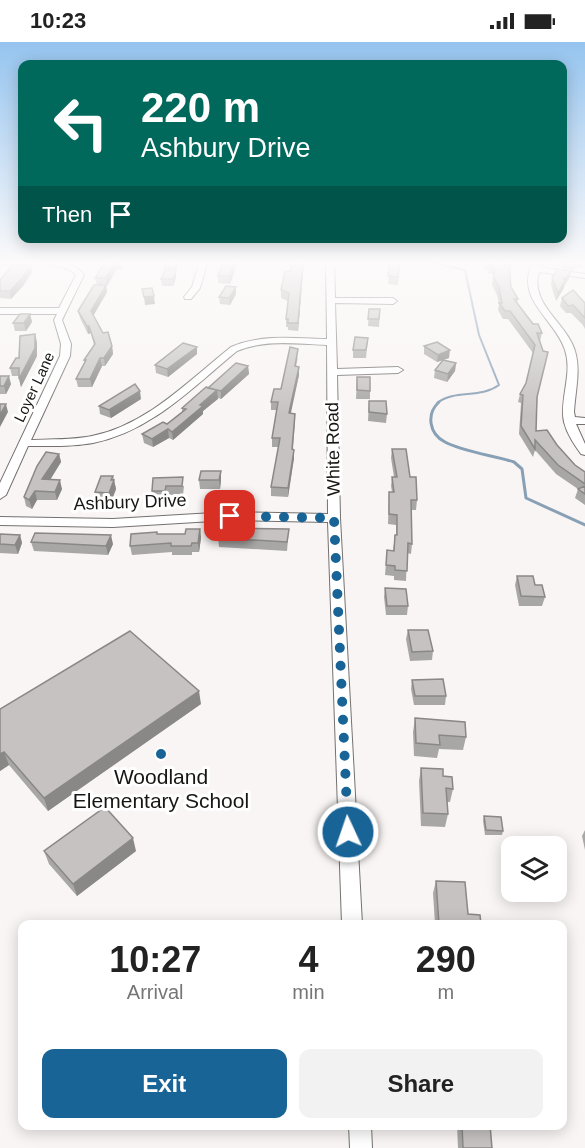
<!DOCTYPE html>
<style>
:root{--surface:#fff;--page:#f2f2f2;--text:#222;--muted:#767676;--accent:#196497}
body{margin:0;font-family:Helvetica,sans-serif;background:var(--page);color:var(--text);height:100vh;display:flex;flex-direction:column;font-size:22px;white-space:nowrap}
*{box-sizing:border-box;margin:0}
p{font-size:20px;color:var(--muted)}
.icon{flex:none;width:33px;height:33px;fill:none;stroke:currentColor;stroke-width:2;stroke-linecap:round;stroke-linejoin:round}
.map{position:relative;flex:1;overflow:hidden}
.sheet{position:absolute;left:18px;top:878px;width:549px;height:210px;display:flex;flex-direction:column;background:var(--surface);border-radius:12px;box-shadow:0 3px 15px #0003}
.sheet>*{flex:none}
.guide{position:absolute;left:18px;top:18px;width:549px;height:183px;border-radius:12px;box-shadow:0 3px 15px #0003;background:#00695c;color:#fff;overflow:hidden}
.fabs{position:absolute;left:501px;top:794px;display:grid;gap:12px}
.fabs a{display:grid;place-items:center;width:66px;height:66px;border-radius:12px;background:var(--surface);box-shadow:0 3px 15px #0003;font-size:30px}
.pin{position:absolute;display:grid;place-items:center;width:51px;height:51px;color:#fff;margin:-26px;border-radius:12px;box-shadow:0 3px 9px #0006}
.me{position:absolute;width:66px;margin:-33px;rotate:357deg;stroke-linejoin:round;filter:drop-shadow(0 0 4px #0008)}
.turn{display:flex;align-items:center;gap:21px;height:126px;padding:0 24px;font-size:27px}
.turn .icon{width:78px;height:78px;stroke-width:2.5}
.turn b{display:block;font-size:42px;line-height:51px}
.then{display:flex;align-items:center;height:57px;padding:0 24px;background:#0003;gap:12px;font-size:22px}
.eta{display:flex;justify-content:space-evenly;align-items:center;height:102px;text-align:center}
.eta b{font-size:36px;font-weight:700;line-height:42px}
.cta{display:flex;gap:12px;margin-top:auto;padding:12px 24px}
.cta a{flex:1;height:69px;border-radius:12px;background:var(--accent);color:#fff;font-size:24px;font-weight:700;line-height:69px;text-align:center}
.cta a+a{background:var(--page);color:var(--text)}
.status{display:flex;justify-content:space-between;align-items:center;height:42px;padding:0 30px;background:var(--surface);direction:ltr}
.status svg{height:16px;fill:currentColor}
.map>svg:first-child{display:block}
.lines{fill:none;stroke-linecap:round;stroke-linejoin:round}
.stream-far1{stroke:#88a0b5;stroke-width:2}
.stream{stroke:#88a0b5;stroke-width:3}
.minor-casing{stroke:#747170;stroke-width:2}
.minor{fill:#fff;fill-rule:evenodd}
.wall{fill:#a9a7a6}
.shaded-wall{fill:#8a8887}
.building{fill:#c5c2c1;stroke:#8a8887;stroke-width:1.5}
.route{stroke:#196497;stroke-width:10;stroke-dasharray:0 18}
.poi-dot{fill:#196497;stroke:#fff;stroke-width:2}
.labels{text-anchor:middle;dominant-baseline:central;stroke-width:6;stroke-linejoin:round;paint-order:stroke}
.far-street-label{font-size:15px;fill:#171615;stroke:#fff}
.street-label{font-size:18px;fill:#171615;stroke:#fff}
.near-poi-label{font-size:21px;fill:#171615;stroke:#fff}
</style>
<div class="status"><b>10:23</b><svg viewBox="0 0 49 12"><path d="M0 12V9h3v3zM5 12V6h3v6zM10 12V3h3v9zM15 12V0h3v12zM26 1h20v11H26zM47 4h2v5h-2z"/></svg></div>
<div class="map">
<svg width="585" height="1106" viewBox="0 0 585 1106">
<rect width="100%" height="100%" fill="#f9f5f4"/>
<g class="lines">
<path class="stream-far1" d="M424,219L465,228L479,293L499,343C480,357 455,347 437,361"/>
<path class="stream" d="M439,360C426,372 429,392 445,400C461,409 495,414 514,420L522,427L526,456L585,483"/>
<defs>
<path id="minor" d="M0,219C25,219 67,211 84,233L62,278L71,302L70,314L31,398C51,397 72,398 92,394C147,383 188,339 231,305C262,292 293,296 327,297L326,219H334L335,256H393L397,259L393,262L335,261L337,327L398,325L403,328L398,331L337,333L340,476L362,882H342L328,480L230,478L113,485L0,483V475L113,477L230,470L328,472L327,303C296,302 266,297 237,309C193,345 152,389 93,401C72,405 50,404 28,404L6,453L0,457V441L60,314L61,302L54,278L57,272H0V266H59L76,233C62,217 20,223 0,223Z
M200,219H208L200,246L191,257H185L184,255L192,245Z
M534,219H542L540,225L585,232V236L539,230C529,262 567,281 575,309C581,329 575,350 574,370L575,375L585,376V382H576L585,402V413L581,412C574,402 567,392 564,380C559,358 573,332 565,308C556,279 519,260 530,227C531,224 533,222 534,219Z
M349,1083H371L372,1106H350Z"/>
</defs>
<use href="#minor" class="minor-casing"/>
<use href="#minor" class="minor"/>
</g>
<path class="wall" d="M106,219L122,227L116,228L107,244H106L107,250L93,274L103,291L112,304L113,312L105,324H102L92,345H78L76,337L84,321V318L94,303L91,291L88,292L80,276L78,269L97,243L95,236Z
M179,219L176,229V235L173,244H162L161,237L164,229V225Z
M238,219L230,242L218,241V234Z
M304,219L298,289L288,288V285H286V277L288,259L281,256V248L291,229Z
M390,219H400L398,243L388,242Z
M486,219H514L510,229L511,245L518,257L517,262L533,282L542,291L540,299L536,389L557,403L575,423L585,430V463L575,456L578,447L556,432L535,408L533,415L519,392L521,361L518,360L520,352L526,341L533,311L508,277H503L498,268L499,262L497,253L492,243L493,232L488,231L489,227H484Z
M557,219H584L581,226L576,225L574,228L561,226V222H557Z
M31,223L32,230L23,244L11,257L0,256V238Z
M552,236H569L556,259L551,243Z
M236,245V252L230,263L220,262L219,255Z
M562,256L585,261V287L583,283L571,271H566L560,264Z
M369,267H380L379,285L368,284Z
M30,272L32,280L26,289H15L13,281Z
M368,296L366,316H353V308Z
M37,300V314L21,345L19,334H12L10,326Z
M424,304L449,316L437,320L424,312Z
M197,305V312L168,335L156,331L155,323Z
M298,315L296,324L299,333L290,371L295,372V380L293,407L294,416L288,455L271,454V445L279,405H272V396L277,368H271V360L281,347Z
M456,321L455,329L447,340L434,336L435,328Z
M248,324L249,332L221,357L218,356L203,369V372L173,398L169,396L153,405L144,401L142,392L167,382L182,370V366L208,346Z
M0,334L11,342L6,352H0Z
M357,335L370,349V357H356Z
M141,357L111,376L100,372L99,364Z
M369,359L387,372L386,381L368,379Z
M392,407L410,435L417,458L416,468H411L412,502L411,512L407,511L406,539L394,538V534L385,533L387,508L393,509L395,493H396V483L388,482L389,450H392L391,444L392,435H394L391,416Z
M59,412L61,420L50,438L62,447L57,458H37L32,467L26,464L24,455Z
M153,436L184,444L183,453H167L166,457L153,458L152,449Z
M114,438L116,447L111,460L96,459L95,450Z
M199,438H221L220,447H200Z
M200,487L201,496L199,510H192V513H172V510L132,513L130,504L158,492H185Z
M289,487L287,509L219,505L218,496Z
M0,492L20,493L22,501L18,512L0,511Z
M31,500L113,502L108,513L34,509Z
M517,534L535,543L545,555L542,564H519L515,543Z
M385,546L408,564L407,573H386L384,555Z
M408,588L433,609L432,618L410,619L406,597Z
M412,638L446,654L445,663H414L411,647Z
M201,662L48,769L9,723L0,729V667Z
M415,676L466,695L463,708L439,707L437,716L414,714L413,690Z
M421,726L443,734L453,747L450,760H447L448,772L445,785L421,784L419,739Z
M484,774L503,789L502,793H485L483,779Z
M585,788V808L582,794Z
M44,809H136L77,854L49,822Z
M436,839L468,872L481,882H435L433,851Z
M457,1083H490L492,1106H458Z"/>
<path class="shaded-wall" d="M176,219H179L176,229V235L173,244V237L175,231L174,225Z
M235,219H238L230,242L229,234Z
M303,219H304L298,289V281Z
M121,220L122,227L116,228L107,244L106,236L115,221Z
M31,223L32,230L23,244L11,257L10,249Z
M571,229L569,236L564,244L566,237Z
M565,238L564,246L556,259L558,251Z
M106,243L107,250L92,276L91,269Z
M236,245V252L230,263L229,256Z
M154,254L155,262L145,263L144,255Z
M30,272L32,280L26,289L24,281Z
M87,284H89L91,291L88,292Z
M35,292L37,300V314L21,345L19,337Z
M112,304L113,312L105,324L104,316Z
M197,305V312L168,335L167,327Z
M450,308L449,316L437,320L438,313Z
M100,316L102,324L92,345L90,337Z
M456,321L455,329L447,340L448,332Z
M248,324L249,332L221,357V349Z
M299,325V333L289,380V371Z
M9,334L11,342L6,352L4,344Z
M217,348L218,357L203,369V372L173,398L172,390L200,363Z
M140,349L141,357L111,376L109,368Z
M6,362L8,370L0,385V373Z
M168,387L169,396L153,405L152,397Z
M294,408V416L288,455V446Z
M59,412L61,420L45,446L42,437Z
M221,429V438L220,447L219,438Z
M113,434L116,447L111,460L109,451Z
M60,438L62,447L57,458L55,450Z
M35,449L37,458L32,467L29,458Z
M200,487L201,496L199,510L198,501Z
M20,493L22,501L18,512L15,503Z
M111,493L113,502L108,513L106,504Z
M199,649L201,662L48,769L44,756Z
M4,710L9,723L0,729V712Z
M133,796L136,809L77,854L73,842Z"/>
<path class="building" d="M106,219H120L121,220L115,221L106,236H95Z
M166,219H176L174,225H164Z
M224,219H235L229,234H218Z
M291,219H303L298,281H288V277H286L289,251L281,248L285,229H291Z
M390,219H400L398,235L388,234Z
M486,219H512L509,225L511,245L518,257H514L533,282H538L542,291H537L543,309L548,310L537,355L536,389L547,388L557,403L575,423L585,430V442L558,423L535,398V407L521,384L523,353L520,352L526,341L535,303L510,269H505L499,261H502L499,245L494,236V224H489L491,220Z
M562,219H576L575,221Z
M13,222L31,223L22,236L10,249H0V238Z
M557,227L571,229L566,237L563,236L565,238L558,251L552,236Z
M165,228H176L173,237H161Z
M94,243H106L91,269L103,291L108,290L112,304L104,316H100L90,337H76L86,318H84L95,302L89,284H87L78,269Z
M226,244L236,245L229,256L219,255Z
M152,246L154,254L144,255L142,247Z
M573,248L585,261V276L573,263L568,264L562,256Z
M369,267H380L379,277H368Z
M20,272H30L24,281H13Z
M35,292V306L19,337V326H10L16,316H19L20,294Z
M355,295L368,296L366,308H353Z
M437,300L450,308L438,313L424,304Z
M183,301L197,305L167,327L155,323Z
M290,305L298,307L295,324L299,325L289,371L295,372L292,407L294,408L288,446L271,445L280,396H272L278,360H271L274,347H281Z
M443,318L456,321L448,332L435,328Z
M236,321L248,324L221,349L208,346Z
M0,334H9L4,344H0Z
M357,335H370V349L357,348Z
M135,342L140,349L109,368L99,364Z
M206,345L217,348L200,363L203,364L172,390L168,387L152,397L142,392L163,380L167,382L186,367L182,366Z
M369,359H386L387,372L369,370Z
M0,362H6L0,373Z
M392,407H406L410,435H416L417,458H411L412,502L408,501L407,529L395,528V524L386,523L387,508L394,509L395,493H397V473L389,472V450H394L392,435H397Z
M46,410L59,412L42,437L60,438L55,450L35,449L29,458L24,455L37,424Z
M201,429H221L219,438H199Z
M101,434H113L111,438H114L109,451L95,450Z
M183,435L182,444H166L165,449H152L153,436Z
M585,444V452L578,447Z
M220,486L289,487L287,500L218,496Z
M186,487H200L198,501H192L191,504H171V501L130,504L131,492L157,490V492H185Z
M35,491L111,493L106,504L31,500Z
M0,492L20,493L15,503L0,502Z
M517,534H533L535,543H542L545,555L521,554Z
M385,546L406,547L408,564H387Z
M408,588H428L433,609L412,610Z
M130,589L199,649L44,756L4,710L0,712V667Z
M443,637L446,654H415L412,638Z
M415,676L465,680L466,695L439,693L440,703L416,701Z
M421,726L443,727V734L452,735L453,747L446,746L448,772L423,771Z
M105,765L133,796L73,842L44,809Z
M484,774L501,775L503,789L486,788Z
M436,839L465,840L468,872L480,873L481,882H439Z
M462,1083H490L492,1106H463Z"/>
<linearGradient id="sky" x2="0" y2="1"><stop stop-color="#95c4ef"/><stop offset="0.59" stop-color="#fcfafa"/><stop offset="1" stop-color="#fcfafa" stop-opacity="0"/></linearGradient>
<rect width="585" height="374" fill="url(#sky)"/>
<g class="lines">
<path class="route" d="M230,474L334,476L348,790"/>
</g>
<circle class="poi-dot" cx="161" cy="712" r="6"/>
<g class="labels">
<g class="far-street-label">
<text transform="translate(34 345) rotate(-65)">Loyer Lane</text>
</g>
<g class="street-label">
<text transform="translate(333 407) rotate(-91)">White Road</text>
<text transform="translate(130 460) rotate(-2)">Ashbury Drive</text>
</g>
<g class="near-poi-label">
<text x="161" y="734">Woodland<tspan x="161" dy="24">Elementary School</tspan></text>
</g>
</g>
</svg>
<div class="fabs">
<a><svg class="icon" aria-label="layers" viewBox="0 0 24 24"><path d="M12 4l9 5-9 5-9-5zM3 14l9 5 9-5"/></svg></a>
</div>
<div class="pin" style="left:230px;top:474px;background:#d93025"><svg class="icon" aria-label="arrive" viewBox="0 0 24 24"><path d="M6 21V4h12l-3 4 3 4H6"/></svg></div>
<svg class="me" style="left:348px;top:790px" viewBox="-20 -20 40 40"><circle r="17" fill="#196497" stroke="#fff" stroke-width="3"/><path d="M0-11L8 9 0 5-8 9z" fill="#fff"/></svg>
<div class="guide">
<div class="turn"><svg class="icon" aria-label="left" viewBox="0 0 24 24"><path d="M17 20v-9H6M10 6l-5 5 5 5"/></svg><div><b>220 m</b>Ashbury Drive</div></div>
<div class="then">Then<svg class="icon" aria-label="arrive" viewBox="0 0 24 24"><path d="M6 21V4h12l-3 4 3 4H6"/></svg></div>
</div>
<section class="sheet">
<div class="eta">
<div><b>10:27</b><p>Arrival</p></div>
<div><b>4</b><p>min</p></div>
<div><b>290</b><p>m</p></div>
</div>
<div class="cta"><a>Exit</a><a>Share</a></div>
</section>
</div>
